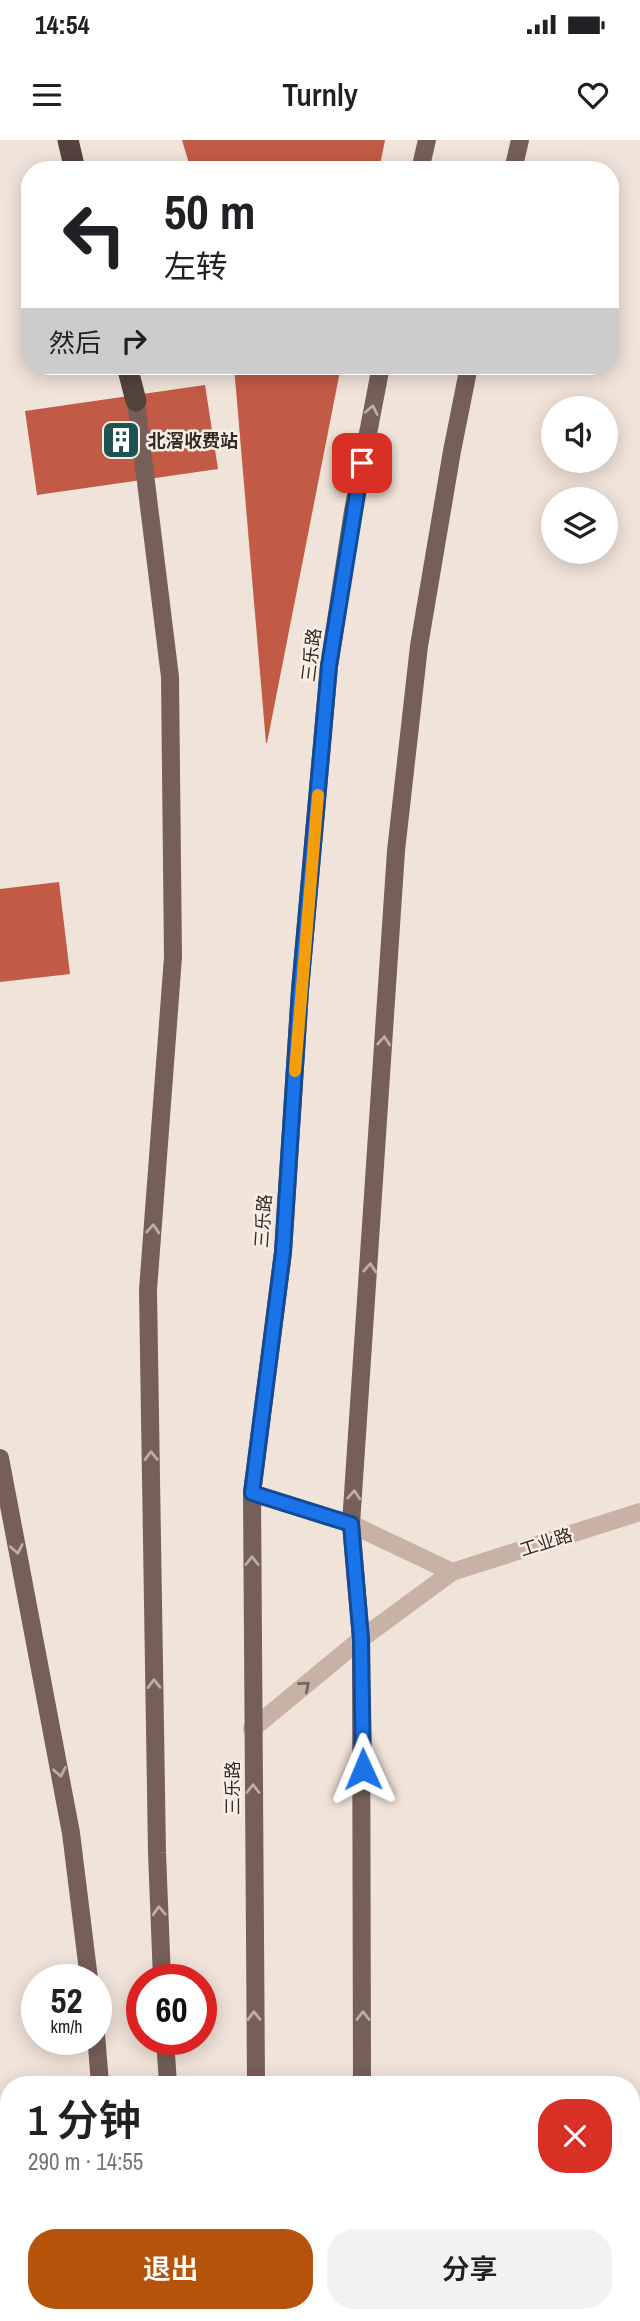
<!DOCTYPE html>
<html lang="zh">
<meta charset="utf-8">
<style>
:root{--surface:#fff;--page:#f2f2f2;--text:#202124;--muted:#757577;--accent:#b45309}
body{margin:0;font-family:"Archivo Narrow","Noto Sans SC",sans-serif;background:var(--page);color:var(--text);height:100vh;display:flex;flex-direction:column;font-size:26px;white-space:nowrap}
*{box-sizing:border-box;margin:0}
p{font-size:23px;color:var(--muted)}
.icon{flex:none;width:38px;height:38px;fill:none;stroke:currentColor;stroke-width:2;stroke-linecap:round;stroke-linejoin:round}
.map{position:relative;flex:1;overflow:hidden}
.details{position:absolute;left:0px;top:1936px;width:640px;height:247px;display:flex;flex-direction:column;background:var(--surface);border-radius:28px 28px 0 0;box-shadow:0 4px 18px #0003}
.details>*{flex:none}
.banner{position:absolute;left:21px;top:21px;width:598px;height:214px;border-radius:28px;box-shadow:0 4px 18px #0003;background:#fff;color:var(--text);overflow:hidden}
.controls{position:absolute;left:541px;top:256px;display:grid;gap:14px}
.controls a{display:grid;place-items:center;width:77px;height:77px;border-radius:50%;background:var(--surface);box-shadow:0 4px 18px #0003;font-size:35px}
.speed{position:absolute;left:21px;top:1824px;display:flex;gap:14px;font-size:35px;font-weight:700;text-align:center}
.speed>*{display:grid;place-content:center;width:91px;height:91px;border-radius:50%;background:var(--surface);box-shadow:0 4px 18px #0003;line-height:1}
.speed small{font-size:18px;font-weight:400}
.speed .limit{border:10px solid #d22;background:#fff;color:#111}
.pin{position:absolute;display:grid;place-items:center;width:60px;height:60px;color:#fff;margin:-30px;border-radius:14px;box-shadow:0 4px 10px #0006}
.me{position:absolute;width:77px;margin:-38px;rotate:359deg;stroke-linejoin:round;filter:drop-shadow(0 0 5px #0008)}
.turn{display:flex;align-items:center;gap:24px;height:147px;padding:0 28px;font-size:32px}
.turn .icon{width:91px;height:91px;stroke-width:2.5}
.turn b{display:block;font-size:49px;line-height:60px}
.then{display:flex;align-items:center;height:66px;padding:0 28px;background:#0003;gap:14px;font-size:26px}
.round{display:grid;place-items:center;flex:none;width:74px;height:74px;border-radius:28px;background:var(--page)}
.overview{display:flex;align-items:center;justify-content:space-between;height:119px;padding:0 28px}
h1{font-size:42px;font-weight:600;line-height:52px}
.cta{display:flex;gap:14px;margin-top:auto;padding:14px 28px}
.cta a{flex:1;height:80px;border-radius:28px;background:var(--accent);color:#fff;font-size:28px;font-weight:600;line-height:80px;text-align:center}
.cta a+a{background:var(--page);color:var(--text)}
.status{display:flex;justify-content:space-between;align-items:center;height:49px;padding:0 35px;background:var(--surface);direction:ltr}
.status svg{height:19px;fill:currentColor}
header{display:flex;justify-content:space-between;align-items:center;height:91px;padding:0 28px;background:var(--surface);font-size:32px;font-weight:600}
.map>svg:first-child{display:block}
.building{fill:#c15b45}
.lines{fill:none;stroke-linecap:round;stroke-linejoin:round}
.minor{stroke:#c7b2a5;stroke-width:18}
.major{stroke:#755f58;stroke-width:18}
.highway{stroke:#54433d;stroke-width:21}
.oneway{stroke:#bdaea5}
.oneway2{stroke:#76675f}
.route-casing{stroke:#114b97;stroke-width:18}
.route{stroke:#1a73e8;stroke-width:12}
.slow{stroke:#f59e0b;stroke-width:12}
.labels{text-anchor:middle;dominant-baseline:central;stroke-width:5;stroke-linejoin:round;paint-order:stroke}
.poi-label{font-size:18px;font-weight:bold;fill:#332926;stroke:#f8eee4;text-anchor:start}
.street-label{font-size:18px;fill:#332926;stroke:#f8eee4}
</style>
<div class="status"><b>14:54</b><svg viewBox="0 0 49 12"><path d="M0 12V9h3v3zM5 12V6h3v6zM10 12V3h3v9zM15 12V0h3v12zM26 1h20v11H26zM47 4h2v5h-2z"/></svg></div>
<header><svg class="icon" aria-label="menu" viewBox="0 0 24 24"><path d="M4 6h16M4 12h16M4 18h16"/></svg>Turnly<svg class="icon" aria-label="heart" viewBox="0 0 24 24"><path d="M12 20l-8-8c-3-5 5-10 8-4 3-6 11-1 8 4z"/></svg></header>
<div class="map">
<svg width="640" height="2181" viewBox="0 0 640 2181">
<rect width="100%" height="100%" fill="#f0e3d9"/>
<path class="building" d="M182,0H385L379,30H191Z
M234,226H341L267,603H266Z
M205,245L218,329L37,355L25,271Z
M59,742L70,834L0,842V749Z
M640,2135V2181H542L558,2174H632V2139Z"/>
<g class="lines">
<path class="minor" d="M252,1353L351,1384L452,1432
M252,1589L361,1499L452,1432L640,1372
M632,2097L640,2093
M449,2181L465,2174"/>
<path class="major" d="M420,30L427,0
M513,30L520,0
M136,261L170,537L173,817L148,1150L157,1713L162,1839
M0,1318L71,1693L89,1839
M96,1894L100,1944
M165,1899L168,1944
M256,1944L252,1353L283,1112L300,850L329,526L353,371L381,226
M362,1944L361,1499L351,1384L396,711L419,506L452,311L469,226
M0,2030L9,2065
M38,2174L40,2181
M115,2174V2181
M185,2174L186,2181
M262,2174V2181
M362,2181V2174"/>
<path class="highway" d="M68,0L75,30
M127,226L136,261"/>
</g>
<defs><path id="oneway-chevron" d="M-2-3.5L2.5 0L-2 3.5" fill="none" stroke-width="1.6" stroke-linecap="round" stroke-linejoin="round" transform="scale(1.75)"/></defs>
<g class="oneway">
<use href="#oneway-chevron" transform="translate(372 270) rotate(-79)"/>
<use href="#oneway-chevron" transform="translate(384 901) rotate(-86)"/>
<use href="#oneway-chevron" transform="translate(153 1089) rotate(-86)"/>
<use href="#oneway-chevron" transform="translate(370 1128) rotate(-86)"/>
<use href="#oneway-chevron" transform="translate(151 1316) rotate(-91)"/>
<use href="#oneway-chevron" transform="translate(354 1355) rotate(-86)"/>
<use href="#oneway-chevron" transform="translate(17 1409) rotate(79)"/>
<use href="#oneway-chevron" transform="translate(252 1421) rotate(-90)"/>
<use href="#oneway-chevron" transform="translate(154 1544) rotate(-91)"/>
<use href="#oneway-chevron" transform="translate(60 1632) rotate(79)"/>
<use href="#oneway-chevron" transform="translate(253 1649) rotate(-90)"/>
<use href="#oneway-chevron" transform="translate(159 1771) rotate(-93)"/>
<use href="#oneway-chevron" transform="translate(254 1876) rotate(-91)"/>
<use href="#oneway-chevron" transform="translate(363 1876) rotate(-90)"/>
</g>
<use class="oneway2" href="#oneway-chevron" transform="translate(305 1546) rotate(-40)"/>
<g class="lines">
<defs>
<path id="route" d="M362,323L329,526L300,850L283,1112L252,1353L351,1384L361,1499L363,1629"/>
</defs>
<use href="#route" class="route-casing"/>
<use href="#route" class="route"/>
<path class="slow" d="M295,931L318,655"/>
</g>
<defs>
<symbol id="building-square" viewBox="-11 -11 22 22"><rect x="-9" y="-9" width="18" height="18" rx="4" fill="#1e5353" stroke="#f8eee4"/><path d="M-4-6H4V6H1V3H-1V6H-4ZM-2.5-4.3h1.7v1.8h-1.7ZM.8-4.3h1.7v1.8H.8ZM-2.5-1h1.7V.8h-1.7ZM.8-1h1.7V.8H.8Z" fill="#fff"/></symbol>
</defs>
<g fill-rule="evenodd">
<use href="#building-square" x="99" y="278" width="44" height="44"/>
</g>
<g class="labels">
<g class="poi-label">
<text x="148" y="300">北滘收费站</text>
</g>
<g class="street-label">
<text transform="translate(311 515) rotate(-83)">三乐路</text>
<text transform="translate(263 1081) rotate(-86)">三乐路</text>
<text transform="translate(546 1402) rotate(-18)">工业路</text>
<text transform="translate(232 1648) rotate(-90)">三乐路</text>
</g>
</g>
</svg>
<div class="controls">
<a><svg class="icon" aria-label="sound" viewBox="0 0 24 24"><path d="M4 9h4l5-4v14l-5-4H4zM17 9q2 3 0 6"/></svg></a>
<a><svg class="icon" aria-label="layers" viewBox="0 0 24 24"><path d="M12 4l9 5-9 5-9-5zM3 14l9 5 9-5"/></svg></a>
</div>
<div class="speed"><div>52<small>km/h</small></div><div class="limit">60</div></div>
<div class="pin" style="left:362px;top:323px;background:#d93025"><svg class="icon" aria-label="arrive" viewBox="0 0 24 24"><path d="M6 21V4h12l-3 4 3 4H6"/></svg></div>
<svg class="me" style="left:363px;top:1629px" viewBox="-20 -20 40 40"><path d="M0-17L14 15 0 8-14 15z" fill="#1a73e8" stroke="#fff" stroke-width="4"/></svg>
<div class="banner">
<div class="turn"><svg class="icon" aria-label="left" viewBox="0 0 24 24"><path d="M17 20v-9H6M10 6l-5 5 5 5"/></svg><div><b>50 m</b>左转</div></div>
<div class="then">然后<svg class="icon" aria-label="right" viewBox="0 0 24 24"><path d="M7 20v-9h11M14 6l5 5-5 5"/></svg></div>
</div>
<section class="details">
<div class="overview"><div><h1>1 分钟</h1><p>290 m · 14:55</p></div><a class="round" style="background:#d93025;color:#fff"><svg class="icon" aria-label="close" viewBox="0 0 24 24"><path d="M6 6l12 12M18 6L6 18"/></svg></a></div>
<div class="cta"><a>退出</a><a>分享</a></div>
</section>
</div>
